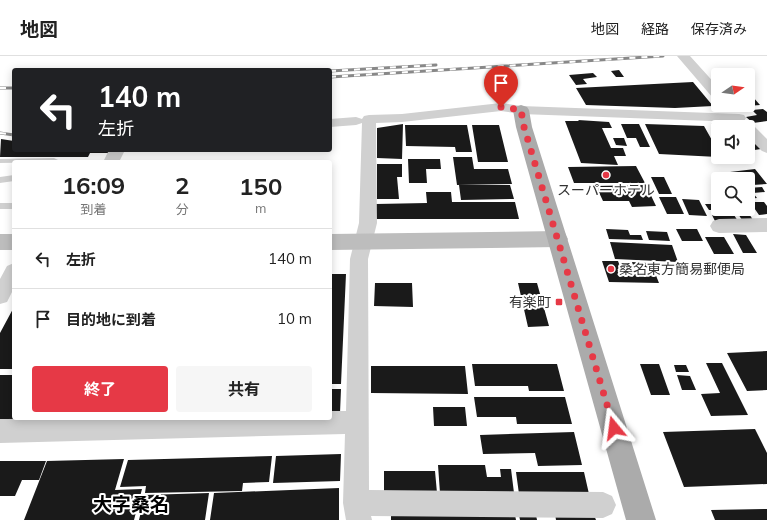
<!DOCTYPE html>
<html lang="ja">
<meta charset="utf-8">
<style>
:root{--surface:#fff;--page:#f6f6f6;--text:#222;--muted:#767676;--line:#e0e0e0;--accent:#e63946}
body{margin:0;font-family:Mulish,"Noto Sans JP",sans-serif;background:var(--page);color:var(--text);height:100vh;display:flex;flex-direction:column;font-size:15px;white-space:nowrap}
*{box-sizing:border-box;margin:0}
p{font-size:13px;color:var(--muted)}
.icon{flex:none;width:22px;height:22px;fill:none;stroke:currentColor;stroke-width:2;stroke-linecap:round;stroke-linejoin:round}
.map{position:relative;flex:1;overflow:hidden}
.details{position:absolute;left:12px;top:104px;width:320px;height:260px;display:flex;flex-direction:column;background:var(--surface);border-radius:4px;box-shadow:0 2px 10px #0003}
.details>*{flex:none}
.top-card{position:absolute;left:12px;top:12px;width:320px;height:84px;border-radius:4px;box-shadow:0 2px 10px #0003;background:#202124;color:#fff;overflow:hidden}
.needle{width:26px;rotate:77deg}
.fabs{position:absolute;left:711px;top:12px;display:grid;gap:8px}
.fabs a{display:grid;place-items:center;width:44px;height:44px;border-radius:4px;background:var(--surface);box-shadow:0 2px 10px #0003;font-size:20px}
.pin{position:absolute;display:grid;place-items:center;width:34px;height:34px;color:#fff;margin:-41px -17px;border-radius:50% 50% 50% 0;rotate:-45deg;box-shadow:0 0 4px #0007}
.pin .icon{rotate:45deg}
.me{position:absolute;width:44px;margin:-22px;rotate:344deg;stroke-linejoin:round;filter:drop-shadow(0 0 3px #0008)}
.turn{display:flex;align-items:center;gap:14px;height:84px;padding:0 20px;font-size:18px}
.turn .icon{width:52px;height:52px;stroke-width:2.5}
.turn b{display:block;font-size:28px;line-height:34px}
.eta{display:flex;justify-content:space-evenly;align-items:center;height:68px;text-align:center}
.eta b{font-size:24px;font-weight:700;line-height:28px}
.primary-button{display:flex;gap:8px;margin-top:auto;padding:8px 20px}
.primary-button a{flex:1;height:46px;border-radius:4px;background:var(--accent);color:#fff;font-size:16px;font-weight:700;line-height:46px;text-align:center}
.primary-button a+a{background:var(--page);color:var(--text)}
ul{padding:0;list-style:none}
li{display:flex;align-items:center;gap:12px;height:60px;padding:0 20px;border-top:1px solid var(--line)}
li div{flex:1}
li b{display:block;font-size:15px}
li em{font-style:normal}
header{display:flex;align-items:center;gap:24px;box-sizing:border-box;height:56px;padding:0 20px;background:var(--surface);border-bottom:1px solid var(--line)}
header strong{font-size:19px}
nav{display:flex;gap:22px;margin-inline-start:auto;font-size:14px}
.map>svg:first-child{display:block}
.building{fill:#1a1a1a}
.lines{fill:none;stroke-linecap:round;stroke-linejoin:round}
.lane{fill:#d0d0d0;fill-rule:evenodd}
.street{fill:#d0d0d0;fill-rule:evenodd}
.secondary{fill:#bdbdbd;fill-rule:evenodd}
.primary{fill:#ababab;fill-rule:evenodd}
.rail-casing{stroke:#888;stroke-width:3}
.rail{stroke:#fff;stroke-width:2;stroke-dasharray:6;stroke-linecap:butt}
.route{stroke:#e63946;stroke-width:7;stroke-dasharray:0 12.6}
.poi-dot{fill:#e63946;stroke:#fff;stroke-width:1.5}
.labels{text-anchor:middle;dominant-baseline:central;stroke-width:4;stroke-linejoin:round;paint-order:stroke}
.poi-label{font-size:14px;fill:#333;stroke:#fff}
.near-quarter-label{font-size:19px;font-weight:bold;fill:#000;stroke:#fff}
</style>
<header>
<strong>地図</strong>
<nav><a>地図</a><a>経路</a><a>保存済み</a></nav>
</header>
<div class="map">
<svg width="767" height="464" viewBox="0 0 767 464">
<rect width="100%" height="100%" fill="#fff"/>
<path class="building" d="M619,14L624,21H616L611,15Z
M593,17L597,21L583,23L587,28L576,29L569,19Z
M693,26L713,50L675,52L586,49L576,32Z
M753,41L760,49L748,50V42Z
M763,53L767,56V65L753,67L746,61L757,59L752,54Z
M578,64L609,66L612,72H602L611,92H623L626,100H614L618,109L581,107L565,65H579Z
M711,67L727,68L729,71H718V80Z
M403,68L402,103L377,102V72Z
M621,68H639L650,91H640L636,82H627Z
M645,68L704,70L718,95V101L659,98Z
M405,69H467L472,96H456L455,91L406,90Z
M472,69H499L508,106H478Z
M748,80L761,93L748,95Z
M613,82H624L627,90L616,89Z
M1,83L14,85V94H112L111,97H90L88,101H0Z
M453,101H472L474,113H508L512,128L457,129Z
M408,103H440L441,113H426L427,127H409Z
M377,108H402V121H397L399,143H377Z
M636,110L645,127H574L568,111Z
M755,113L767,128L752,129L748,123H736L730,116Z
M651,121H664L672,138H659Z
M459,129H510L514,143L461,144Z
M646,129L656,150L632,151L629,145H603L596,130Z
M762,131L765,136L753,137L757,142L748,143V132Z
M426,136H451L452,146H515L519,163H376V148L427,147Z
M659,141H676L684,158H667Z
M682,143L699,144L707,160L689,159Z
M750,146H764L767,150V158L759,159Z
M705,148H718V153H730L732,157H714L713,154H709Z
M735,153H746L753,164H742Z
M712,159H734L738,165H715Z
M606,173L628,174L630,179H641L643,184L609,183Z
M676,173H697L703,185H682Z
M646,175L667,176L670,185L649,184Z
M733,178L746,179L757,197H743Z
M705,181H724L734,198H714Z
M610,186L672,189L678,206L615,203Z
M602,205H618L622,216L655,217L659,227L609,226Z
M632,206L647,207L649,212H634Z
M330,218H346L341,328H330Z
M375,227H412L413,251L374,250Z
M518,227H537L549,270L528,271Z
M14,251V313H0V277Z
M767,295V334L747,335L727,297Z
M706,307H722L748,359L711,360L701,338L720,337Z
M472,308H557L564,335H529L528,330H475Z
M640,308H659L670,339H651Z
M674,309H686L689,316H676Z
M371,310H465L468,338L371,337Z
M0,319H14V362H42V363L0,364Z
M677,319L690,320L696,334H682Z
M330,333H341L340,357H330Z
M474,341H565L572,368H517L516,361H477Z
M433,351H465L467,370H434Z
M755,373L767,397V428L684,431L663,376Z
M574,376L582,409L538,410L535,397L483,398L480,379Z
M341,398L340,425L273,427L276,400Z
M272,400L269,426L243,427L242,435L145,437L146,430L120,431L128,404Z
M124,403L115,434L142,433L134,464H24L47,405Z
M0,405H46L39,424H22L15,440H0Z
M438,409H485L487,421H501L500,413H511L514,437H440Z
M384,415H435L437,437H384Z
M516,416H584L589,438H519Z
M339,432V464H210L214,437Z
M209,437L205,464H139L145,439Z
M767,453V464H715L711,454Z
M391,457L515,459L516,464H391Z
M555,458L594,459L596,464H556Z
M519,459H536L537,464H520Z"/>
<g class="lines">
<path class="lane" d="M54,102L58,104L57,106L0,107V103Z
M14,119V125L0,127V121Z
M0,147H14V153H0Z"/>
<path class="street" d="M677,0H690L718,31V43L713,42Z
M501,47L521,50L739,58L744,59L746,62L744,65L739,66L521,58L501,55L402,66L376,67L377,167L368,203L369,434L603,436L612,440L616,449L612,458L603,462L371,460L372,464H346L343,447L345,378L0,387V363L330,362V355H346L350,203L359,167L362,67L356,69L330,71V63L356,61L362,63L364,60L369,59L402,58Z
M748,67L753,69L767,83V97L762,95L748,81V71H741L743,69Z
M109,94H125L119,106H103Z
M767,162V176L719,177L713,175L710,170L713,165L719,163Z
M14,207V232L7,246L0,248V223L7,210Z"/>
<path class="secondary" d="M558,175L565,177L568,183L565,189L558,191L330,194V178Z
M0,178H14V194H0Z"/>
<path class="primary" d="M521,49L527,51L529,54L532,71L656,464H626L516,71L513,54L515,51Z"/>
<defs>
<path id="rail" d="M330,15L436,9
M330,21L663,0
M0,32H14
M0,77L14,79"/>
</defs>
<use href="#rail" class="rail-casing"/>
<use href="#rail" class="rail"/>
</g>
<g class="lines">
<path class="route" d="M501,51L521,54L524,71L614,372"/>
</g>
<g class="poi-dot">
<circle cx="606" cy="119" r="4"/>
<circle cx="611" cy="213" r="4"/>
<rect x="555" y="242" width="8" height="8" rx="2"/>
</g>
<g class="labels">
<g class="poi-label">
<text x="606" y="134">スーパーホテル</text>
<text x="619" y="213" text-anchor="start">桑名東方簡易郵便局</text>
<text x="551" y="246" text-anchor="end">有楽町</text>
</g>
<g class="near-quarter-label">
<text x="131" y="448">大字桑名</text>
</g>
</g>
</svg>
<div class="fabs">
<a><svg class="needle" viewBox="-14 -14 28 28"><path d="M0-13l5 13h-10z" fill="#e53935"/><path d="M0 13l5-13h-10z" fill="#767676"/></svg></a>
<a><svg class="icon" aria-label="sound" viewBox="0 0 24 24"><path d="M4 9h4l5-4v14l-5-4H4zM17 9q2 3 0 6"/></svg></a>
<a><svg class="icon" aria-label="search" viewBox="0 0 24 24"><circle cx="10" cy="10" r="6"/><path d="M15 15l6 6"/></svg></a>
</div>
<div class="pin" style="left:501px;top:51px;background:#d93025"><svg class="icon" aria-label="arrive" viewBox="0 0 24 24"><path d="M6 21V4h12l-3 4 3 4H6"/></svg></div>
<svg class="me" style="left:614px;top:372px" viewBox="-20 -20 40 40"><path d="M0-17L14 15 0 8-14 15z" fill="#e63946" stroke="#fff" stroke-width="4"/></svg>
<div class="top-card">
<div class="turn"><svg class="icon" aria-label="left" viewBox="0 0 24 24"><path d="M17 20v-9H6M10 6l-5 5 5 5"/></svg><div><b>140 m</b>左折</div></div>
</div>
<section class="details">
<div class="eta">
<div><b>16:09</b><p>到着</p></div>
<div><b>2</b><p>分</p></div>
<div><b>150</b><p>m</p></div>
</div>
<ul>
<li><svg class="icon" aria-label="left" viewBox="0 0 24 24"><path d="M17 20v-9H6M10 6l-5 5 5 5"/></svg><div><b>左折</b></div><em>140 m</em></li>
<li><svg class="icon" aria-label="arrive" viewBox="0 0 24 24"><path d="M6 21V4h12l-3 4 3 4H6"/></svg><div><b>目的地に到着</b></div><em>10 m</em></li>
</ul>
<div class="primary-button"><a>終了</a><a>共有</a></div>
</section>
</div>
